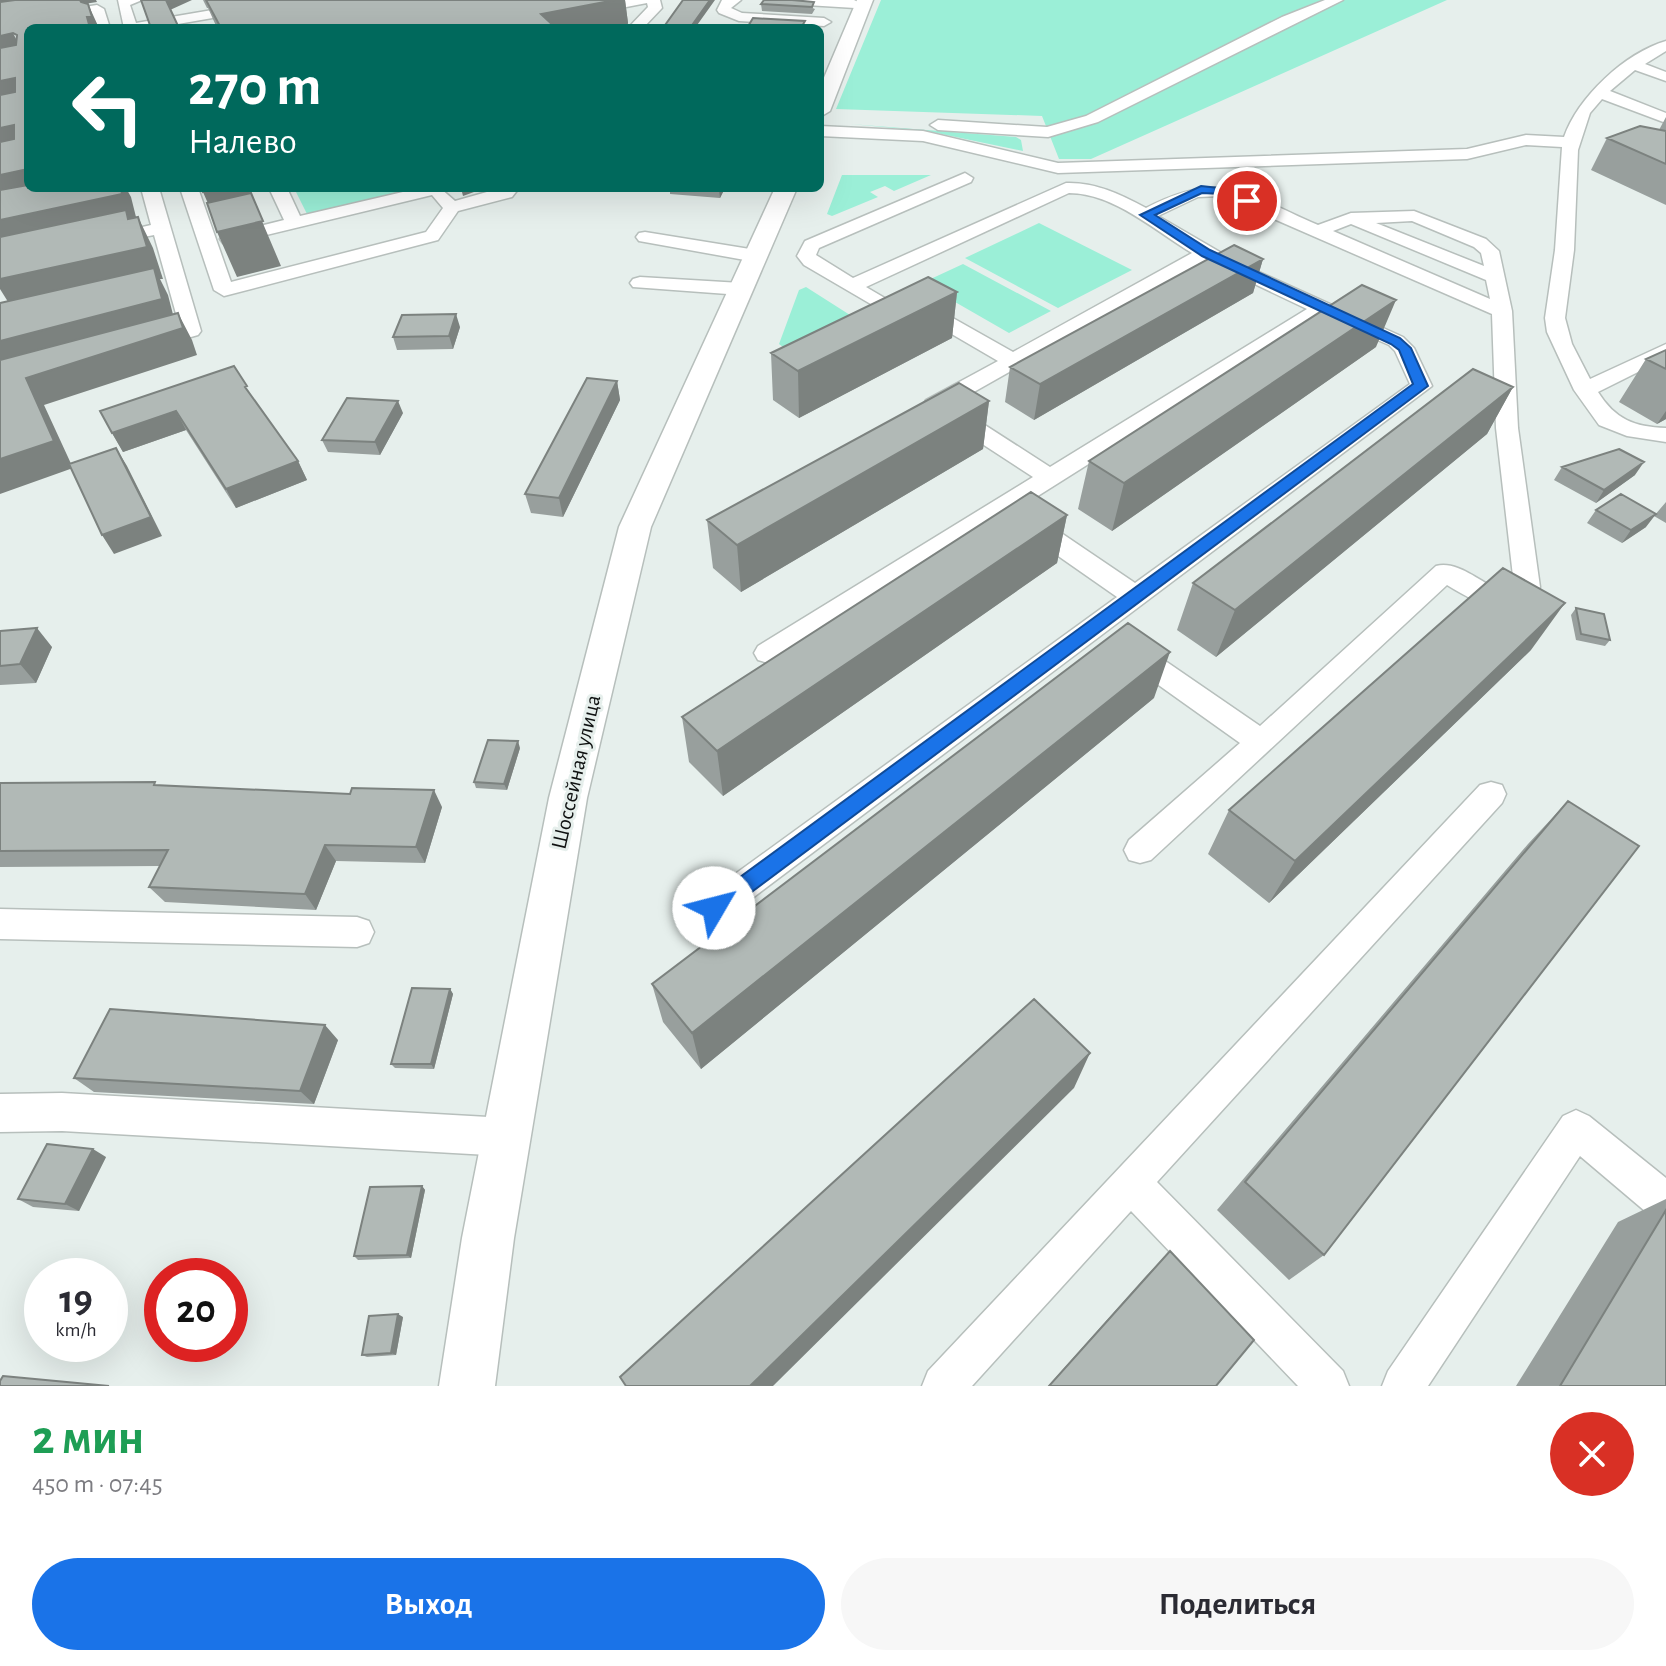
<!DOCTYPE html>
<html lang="ru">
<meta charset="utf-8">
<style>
:root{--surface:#fff;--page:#f7f7f7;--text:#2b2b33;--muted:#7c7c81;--accent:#1a73e8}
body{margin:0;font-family:"Alegreya Sans",sans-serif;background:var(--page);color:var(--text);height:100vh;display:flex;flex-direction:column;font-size:30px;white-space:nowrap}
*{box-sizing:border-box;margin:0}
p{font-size:26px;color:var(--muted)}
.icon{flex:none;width:44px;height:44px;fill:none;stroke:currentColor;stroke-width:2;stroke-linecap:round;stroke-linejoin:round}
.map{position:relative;height:1386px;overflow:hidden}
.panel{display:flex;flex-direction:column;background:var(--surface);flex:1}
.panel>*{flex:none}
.guide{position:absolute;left:24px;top:24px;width:800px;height:168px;border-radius:12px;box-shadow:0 8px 32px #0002;background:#00695c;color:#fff;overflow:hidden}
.speed{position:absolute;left:24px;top:1258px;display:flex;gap:16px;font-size:40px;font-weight:700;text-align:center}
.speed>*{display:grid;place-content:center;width:104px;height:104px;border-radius:50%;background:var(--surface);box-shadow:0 8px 32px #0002;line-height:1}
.speed small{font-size:20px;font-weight:400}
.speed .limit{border:12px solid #d22;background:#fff;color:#111}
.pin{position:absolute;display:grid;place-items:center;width:68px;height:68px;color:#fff;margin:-34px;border:4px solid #fff;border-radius:50%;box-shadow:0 2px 8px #0007}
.me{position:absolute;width:88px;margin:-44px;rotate:53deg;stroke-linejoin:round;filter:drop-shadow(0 0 6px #0008)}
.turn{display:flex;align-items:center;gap:28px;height:168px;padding:0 32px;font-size:36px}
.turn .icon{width:104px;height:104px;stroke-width:2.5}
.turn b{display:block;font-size:56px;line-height:68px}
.round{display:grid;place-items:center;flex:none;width:84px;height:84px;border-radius:42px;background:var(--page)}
.overview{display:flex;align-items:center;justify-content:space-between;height:136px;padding:0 32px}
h1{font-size:48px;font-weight:700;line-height:60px;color:#1e9e55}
.primary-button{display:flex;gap:16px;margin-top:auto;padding:16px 32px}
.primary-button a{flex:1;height:92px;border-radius:48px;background:var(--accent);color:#fff;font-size:32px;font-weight:700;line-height:92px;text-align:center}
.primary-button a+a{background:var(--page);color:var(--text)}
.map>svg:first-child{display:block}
.green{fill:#9befd7}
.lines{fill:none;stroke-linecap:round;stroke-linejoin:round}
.minor-casing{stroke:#b7bfbc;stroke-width:3}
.major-casing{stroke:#b7bfbc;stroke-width:3}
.minor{fill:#fff;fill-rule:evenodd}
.major{fill:#fff;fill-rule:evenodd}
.wall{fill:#989f9d}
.shaded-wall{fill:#7c827f}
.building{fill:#b1b9b6;stroke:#7c827f;stroke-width:2}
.route{fill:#1a73e8;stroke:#114b97;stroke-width:2}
.labels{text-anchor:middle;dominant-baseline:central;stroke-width:6;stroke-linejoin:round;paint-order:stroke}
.street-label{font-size:22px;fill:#0f1111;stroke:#e6efec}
</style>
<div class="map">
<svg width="1666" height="1386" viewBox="0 0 1666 1386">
<rect width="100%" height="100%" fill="#e6efec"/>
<path class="green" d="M881,0H1447L1091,159H1059L1042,116L836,109Z
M850,124L1016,137L1021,140L1023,151L927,131Z
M842,175H931L894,191L885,186L870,192L878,197L832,216L827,214Z
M294,188H400L402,192L307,214Z
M1039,223L1132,270L1058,308L965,258Z
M963,264L1051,311L1009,333L922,283Z
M806,287L850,315L783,347L779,344L799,290Z"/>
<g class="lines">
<defs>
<path id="minor" d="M118,0H142L130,5L136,23L224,8L231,12L224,16L155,28H124Z
M623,0H660L662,8L643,28H628L648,7L647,3L590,14L583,10Z
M722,0H741L731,8L742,13L824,18L831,22L824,26L739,21L719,13L717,10Z
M783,0H854L862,4L855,8L790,4Z
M1325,0H1343L1098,122L1048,137L938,130L930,125L938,120L1047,127L1086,116L1282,17Z
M97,5L104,9L110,28H96L92,14L0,28V20Z
M1666,41V51L1645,64L1666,72V81L1635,70L1610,91L1666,113V123L1602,99L1590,113L1578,150L1574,250L1565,318L1572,344L1590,379L1666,344V358L1598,392C1615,419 1634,427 1666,428V442L1627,436L1599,425L1574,390L1547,332L1545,318L1555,250L1562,147L1526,145L1467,159L1058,173L923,141L820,136V126L923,131L1058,163L1467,149L1526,135L1564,137C1578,97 1625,53 1666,41Z
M965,173L973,178L971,182L819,248L816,255L853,278L1066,183C1095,182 1120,194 1146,208C1224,168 1243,193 1318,225L1351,213L1414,211L1486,239L1499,251L1512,311L1518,428L1540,587C1517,625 1476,603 1447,585L1151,860L1140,863L1129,860L1124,850L1129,840L1240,743L1122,659L1118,652L1122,645L1132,642L1142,645L1260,726L1436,566C1457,560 1480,582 1499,590L1508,591L1514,585L1496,428L1492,314L1221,196L1198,197L1158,216L1237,262L1403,337L1414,348L1432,386L726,918L714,923L702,918L698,908L702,898L1117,597L1021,530L1018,524L1021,518H1039L1135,583L1410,384L1395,351L1389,345L1323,316L778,660L768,663L758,660L754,653L758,646L1033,477L944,419L941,414L944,409H960L1050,467L1307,309L1206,261L942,410H926L923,405L926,400L998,361L914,312L911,308L914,304H928L1013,352L1192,253C1155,231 1114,193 1069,193L866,287L900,307L903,311L893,317L804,265L797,256L805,241ZM1412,221L1474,247L1481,253L1484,266L1376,223ZM1351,224L1486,280L1490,299L1333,231Z
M141,188H159L201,331L198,335L152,348L142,342L145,338L180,328L154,235L144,237L135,232L138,228L151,225Z
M180,188H198L231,282L426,232L443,208L432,195L229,244L223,243L220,239L223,235L284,220L269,188H287L300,216L420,188H440L455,201L501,188H519L512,197L458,211L438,240L224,296L214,290Z
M645,232L756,250L765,256L756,262L639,241L636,237L639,233Z
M640,277L741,283L751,289L741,295L633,287L630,283L633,279Z
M1491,782L1502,785L1506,794L1502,803L1157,1182L1343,1371L1349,1386H1298L1131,1211L972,1386H922L928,1371L1480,785Z
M0,909L357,917L369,921L374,932L369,943L357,947L0,939Z
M62,1093L506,1118L519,1124L525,1137L519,1150L506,1156L62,1131L0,1132V1094Z
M1576,1110L1589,1116L1666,1178V1222L1652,1217L1580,1156L1428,1386H1382L1388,1371L1563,1116Z"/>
<path id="major" d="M857,0H873L830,111L820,117V87Z
M775,188H797L651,527L587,798L514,1238L495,1386H439L462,1238L549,798L619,527Z"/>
</defs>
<use href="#minor" class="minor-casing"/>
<use href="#major" class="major-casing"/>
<use href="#minor" class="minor"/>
<use href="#major" class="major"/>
</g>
<path class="wall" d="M203,0H625L628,23L626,28H217L208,8H207Z
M792,0L815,9L812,14L762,11L761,4Z
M1666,117V205L1591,170L1607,138L1659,130Z
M670,188H725L720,198L670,194Z
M1263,259L1253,293L1034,420L1005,402L1010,367Z
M957,292L952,338L799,418L773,400L771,353Z
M460,327L453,349L397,350L393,337Z
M1376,347L1112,531L1078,509L1089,461Z
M1666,350V419L1657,424L1619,402L1646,359Z
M617,381L620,400L563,517L531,513L525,494Z
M1513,387L1487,434L1216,657L1177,630L1193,583Z
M254,400L298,461L307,480L236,508L186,430L123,452L112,433Z
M989,401L983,449L741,592L713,568L707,520Z
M403,413L380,455L328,452L322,440Z
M1562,467L1635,475L1596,503L1554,480Z
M1666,502V523L1654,516Z
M1596,510L1646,527L1622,543L1587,523Z
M1067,515L1057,563L723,796L689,762L682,717Z
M1576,608L1610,640L1605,646L1576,640L1571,615Z
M0,631L52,647L36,683L0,685Z
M1531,650L1269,903L1208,854L1229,810Z
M1154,698L701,1069L663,1022L652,984Z
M520,748L507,790L476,788L474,782Z
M0,783L158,785L442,807L425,863L336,861L316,910L165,902L149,887L160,866L0,867Z
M1568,801L1324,1255L1289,1280L1217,1210L1528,844Z
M450,989L453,994L434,1069L395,1068L391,1064Z
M338,1040L314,1104L94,1092L74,1078Z
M106,1157L79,1211L33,1207L18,1199Z
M422,1186L425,1190L411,1258L358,1260L354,1256Z
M1666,1199V1386H1516L1618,1222Z
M1170,1251L1216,1386H1048L1146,1276Z
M403,1317L396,1355L367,1357L362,1355Z"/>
<path class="shaded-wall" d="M0,0H96L97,2L84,4H88L99,28H90L0,17Z
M142,0H192L170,10Z
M615,0H625L628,23L626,28H543L541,14Z
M710,0H715L695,28H690Z
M13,33L27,60L0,67V36Z
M15,78L28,103L0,113V81Z
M14,125L28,151L0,161V128Z
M28,169V188L0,209V175Z
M121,188H126L131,197L138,225V217L153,248L163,279H160L168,295L176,326L0,373V341L15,313L0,289V220Z
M222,188H248L281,266L237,277L217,232L220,231L203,192Z
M461,188H485L463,196Z
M720,188H725L720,198L719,190Z
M1263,259L1253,293L1034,420L1040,384Z
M957,292L952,338L799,418L798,371Z
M1396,300L1376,347L1112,531L1124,483Z
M178,313L192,340L197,355L44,405L73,468L0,494V459L26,378Z
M456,314L460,327L453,349L449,336Z
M617,381L620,400L563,517L559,498Z
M1513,387L1487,434L1216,657L1235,610Z
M398,401L403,413L380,455L375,442Z
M989,401L983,449L741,592L737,545Z
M176,411L186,430L123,452L112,433Z
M1666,411V419L1657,424Z
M116,448L127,466L162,536L114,554L102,535Z
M298,461L307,480L236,508L226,489Z
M1644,462L1635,475L1596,503L1604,490Z
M1656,514L1646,527L1622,543L1631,530Z
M1067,515L1057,563L723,796L717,751Z
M1565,603L1531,650L1269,903L1295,861Z
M37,628L52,647L36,683L20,664Z
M1170,652L1154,698L701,1069L692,1033Z
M518,741L520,748L507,790L504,784Z
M434,790L442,807L425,863L416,847Z
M325,845L336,861L316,910L305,894Z
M450,989L453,994L434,1069L431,1064Z
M325,1025L338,1040L314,1104L300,1091Z
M1090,1053L1074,1088L773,1386H750Z
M93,1149L106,1157L79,1211L65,1204Z
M422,1186L425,1190L411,1258L407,1255Z
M398,1314L403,1317L396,1355L391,1353Z"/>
<path class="building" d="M15,0H80L81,2L88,4L92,17H87L90,28H28V169L0,175V142L14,139V125L0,128V95L15,92V78L0,81V48L16,45L17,35L13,33L0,36V2Z
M141,0H166L179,28H151Z
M206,0H615L541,14L556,28H221Z
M683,0H710L690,28H663Z
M764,0H792L814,2L812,7L761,4Z
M753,18L805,21L801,28H747Z
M1640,126L1666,131V164L1607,138Z
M28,185V188H121L122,194L0,220V190Z
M201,188H222L203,192Z
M692,188H720L719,190Z
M251,193L263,221L217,232L207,203Z
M126,210L128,219L138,217L147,247L0,279V237Z
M1234,245L1263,259L1040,384L1010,367Z
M154,268L162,299L0,341V303Z
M928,277L957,292L798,371L771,353Z
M1362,285L1396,300L1124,483L1089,461Z
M178,313L183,328L26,378L54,441L0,459V360Z
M456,314L449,336L393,337L402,315Z
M1666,350V369L1646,359Z
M234,366L247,386L245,387L298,461L226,489L176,411L112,433L100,411Z
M1473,369L1513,387L1235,610L1193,583Z
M587,378L617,381L559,498L525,494Z
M959,383L989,401L737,545L707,520Z
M347,398L398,401L375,442L322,440Z
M116,448L151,517L102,535L69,464Z
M1619,449L1644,462L1604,490L1562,467Z
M1031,492L1067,515L717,751L682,717Z
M1621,494L1656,514L1631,530L1596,510Z
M1503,568L1565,603L1295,861L1229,810Z
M1576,608L1604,614L1610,640L1581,634Z
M1128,623L1170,652L692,1033L652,984Z
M37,628L20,664L0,666V631Z
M488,740L518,741L504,784L474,782Z
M155,782L154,785L350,794L352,788L434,790L416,847L325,845L305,894L149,887L168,850L0,851V783Z
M1568,801L1639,846L1324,1255L1245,1182Z
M412,988L450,989L431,1064H391Z
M1034,999L1090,1053L750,1386H626L620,1377Z
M110,1009L325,1025L300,1091L74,1078Z
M47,1144L93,1149L65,1204L18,1199Z
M422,1186L407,1255L354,1256L370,1187Z
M1666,1210V1386H1560Z
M1170,1251L1254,1340L1216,1386H1049Z
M398,1314L391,1353L362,1355L369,1316Z
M3,1376L109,1386H0V1381Z"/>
<path class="route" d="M1201,186L1228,189L1253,201L1247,204L1222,194L1202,193L1155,215L1210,250L1400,338L1411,348L1428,386L721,915L714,918L706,915L703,908L706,902L1413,384L1399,350L1391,344L1202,256L1140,215Z"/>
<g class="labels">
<g class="street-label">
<text transform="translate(576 772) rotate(-77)">Шоссейная улица</text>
</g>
</g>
</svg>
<div class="speed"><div>19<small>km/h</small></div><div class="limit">20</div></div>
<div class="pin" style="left:1247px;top:201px;background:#d93025"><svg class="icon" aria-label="arrive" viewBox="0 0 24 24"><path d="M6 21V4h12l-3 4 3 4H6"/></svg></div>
<svg class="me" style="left:714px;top:908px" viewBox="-20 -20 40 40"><circle r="19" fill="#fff"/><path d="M0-13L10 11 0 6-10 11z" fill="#1a73e8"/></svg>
<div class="guide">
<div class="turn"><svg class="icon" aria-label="left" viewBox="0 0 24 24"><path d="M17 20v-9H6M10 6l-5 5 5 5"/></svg><div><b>270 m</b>Налево</div></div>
</div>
</div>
<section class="panel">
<div class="overview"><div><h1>2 мин</h1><p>450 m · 07:45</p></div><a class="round" style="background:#d93025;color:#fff"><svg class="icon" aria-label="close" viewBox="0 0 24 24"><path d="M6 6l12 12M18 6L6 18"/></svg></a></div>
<div class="primary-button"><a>Выход</a><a>Поделиться</a></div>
</section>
